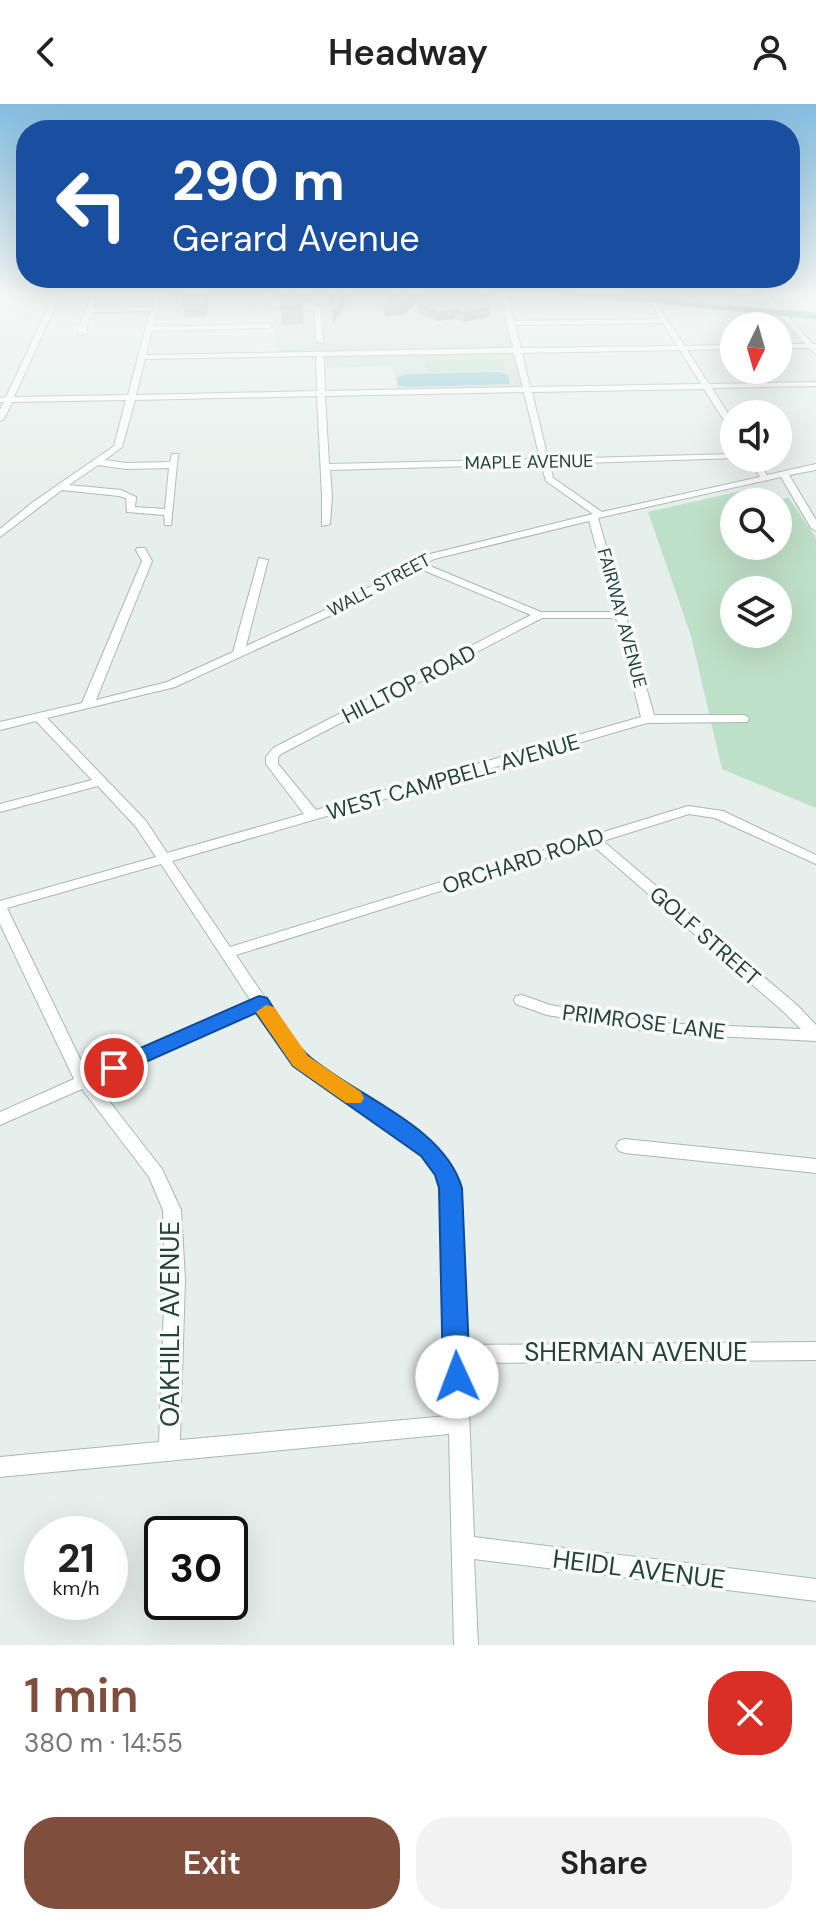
<!DOCTYPE html>
<meta charset="utf-8">
<style>
:root{--surface:#fff;--page:#f2f2f2;--text:#222;--muted:#767676;--accent:#804e3d}
body{margin:0;font-family:"DM Sans",sans-serif;background:var(--page);color:var(--text);height:100vh;display:flex;flex-direction:column;font-size:30px;white-space:nowrap}
*{box-sizing:border-box;margin:0}
p{font-size:26px;color:var(--muted)}
.icon{flex:none;width:44px;height:44px;fill:none;stroke:currentColor;stroke-width:2;stroke-linecap:round;stroke-linejoin:round}
.map{position:relative;height:1541px;overflow:hidden}
.drawer{display:flex;flex-direction:column;background:var(--surface);flex:1}
.drawer>*{flex:none}
.hud{position:absolute;left:16px;top:16px;width:784px;height:168px;border-radius:32px;box-shadow:0 8px 32px #0002;background:#1a4fa0;color:#fff;overflow:hidden}
.needle{width:52px;rotate:185deg}
.tools{position:absolute;left:720px;top:208px;display:grid;gap:16px}
.tools a{display:grid;place-items:center;width:72px;height:72px;border-radius:50%;background:var(--surface);box-shadow:0 8px 32px #0002;font-size:40px}
.speed{position:absolute;left:24px;top:1412px;display:flex;gap:16px;font-size:40px;font-weight:700;text-align:center}
.speed>*{display:grid;place-content:center;width:104px;height:104px;border-radius:50%;background:var(--surface);box-shadow:0 8px 32px #0002;line-height:1}
.speed small{font-size:20px;font-weight:400}
.speed .limit{border:4px solid #111;border-radius:12px;background:#fff;color:#111}
.pin{position:absolute;display:grid;place-items:center;width:68px;height:68px;color:#fff;margin:-34px;border:4px solid #fff;border-radius:50%;box-shadow:0 2px 8px #0007}
.me{position:absolute;width:88px;margin:-44px;rotate:358deg;stroke-linejoin:round;filter:drop-shadow(0 0 6px #0008)}
.turn{display:flex;align-items:center;gap:28px;height:168px;padding:0 24px;font-size:36px}
.turn .icon{width:104px;height:104px;stroke-width:2.5}
.turn b{display:block;font-size:56px;line-height:68px}
.round{display:grid;place-items:center;flex:none;width:84px;height:84px;border-radius:32px;background:var(--page)}
.headline{display:flex;align-items:center;justify-content:space-between;height:136px;padding:0 24px}
h1{font-size:48px;font-weight:600;line-height:60px;color:var(--accent)}
.cta{display:flex;gap:16px;margin-top:auto;padding:16px 24px}
.cta a{flex:1;height:92px;border-radius:32px;background:var(--accent);color:#fff;font-size:32px;font-weight:600;line-height:92px;text-align:center}
.cta a+a{background:var(--page);color:var(--text)}
header{display:flex;justify-content:space-between;align-items:center;height:104px;padding:0 24px;background:var(--surface);font-size:36px;font-weight:600}
.map>svg:first-child{display:block}
.built{fill:#d4dfda}
.green{fill:#bfe0c8;fill-rule:evenodd}
.water{fill:#8ec9d4}
.lines{fill:none;stroke-linecap:round;stroke-linejoin:round}
.minor-casing{stroke:#a8b8b2;stroke-width:2}
.major-casing{stroke:#c2cac8;stroke-width:2}
.minor{fill:#fff;fill-rule:evenodd}
.major{fill:#6aa596;fill-rule:evenodd}
.wall{fill:#a1aea9}
.shaded-wall{fill:#838d89}
.building{fill:#bbcac4;stroke:#838d89;stroke-width:2}
.route{fill:#1a73e8;stroke:#114b97;stroke-width:2}
.slow{fill:#f59e0b}
.labels{text-anchor:middle;dominant-baseline:central;stroke-width:7;stroke-linejoin:round;paint-order:stroke}
.far-street-label{font-size:18px;fill:#24423a;stroke:#f7fbf9}
.street-label{font-size:22px;fill:#24423a;stroke:#f7fbf9}
.near-street-label{font-size:26px;fill:#24423a;stroke:#f7fbf9}
</style>
<header><svg class="icon" aria-label="back" viewBox="0 0 24 24"><path d="M15 5l-7 7 7 7"/></svg>Headway<svg class="icon" aria-label="person" viewBox="0 0 24 24"><circle cx="12" cy="8" r="4"/><path d="M4 21q1-7 8-7t8 7"/></svg></header>
<div class="map">
<svg width="816" height="1541" viewBox="0 0 816 1541">
<rect width="100%" height="100%" fill="#e6efeb"/>
<path class="built" d="M166,188H504L527,286L398,288L392,262L326,264V251H277L274,213L158,215Z
M548,188H762L767,193L740,190L732,204Z"/>
<path class="green" d="M503,256L506,266L428,268L426,257Z
M745,386L762,398H734V442H778V398L788,393L816,434V704L722,665L691,532L648,408ZM734,486H778V530H734Z"/>
<path class="water" d="M499,268L508,271L510,280L408,283L398,281L397,274L407,270Z"/>
<g class="lines">
<defs>
<path id="minor" d="M19,188L51,191L58,197L14,293L128,291L150,207L92,208L86,225L87,229L80,231L78,225L93,188H99L93,204L152,203L156,188H162L153,223L269,220L273,222L269,224L152,227L146,251L513,244L500,188H506L514,217L661,215L650,197L653,195L685,242L734,241V245L687,246L709,280L816,278V282L712,284L734,319V329L730,326L704,285L532,288L548,355L734,350V354H738L550,360L553,374L602,408L760,373L748,354H756L767,371L816,360V366L789,371L816,416V427L811,424L781,373L598,414L654,611H743L747,612L749,615L747,618L647,619L172,757L230,843L688,702L723,707L816,751V760L715,714L689,710L603,737L797,901L816,921V937L657,929L547,911L516,900L514,896L516,892L522,891L550,901L657,919L801,925L785,909L591,740L236,851L301,947L435,1041L452,1063L460,1089L466,1241L816,1238V1256L467,1259L474,1433L816,1475V1497L474,1455L478,1541H454L449,1330L0,1373V1353L159,1338L165,1175L163,1106L149,1073L82,985L0,1021V1008L74,975L0,820V797L156,753L136,723L98,682L0,708V700L92,676L36,617L0,626V618L82,599L142,457L136,446L137,444H145L152,457L96,596L167,578L233,548L259,454L268,456L246,542L345,497L426,451L593,410L546,377L541,360L330,366L332,392L330,420L322,422V392L317,292L135,296L122,343L105,356L126,359L170,358L172,350H178L171,421H165L164,411L127,408L126,394L119,392L62,386L0,433V425L33,398L114,342L126,296L12,298L4,315L0,317V306L4,298H0V294L6,293L51,197L49,195L22,193ZM663,219L677,242L521,244L515,221ZM680,246L701,280L530,283L522,249ZM514,249L523,283L325,287L324,252ZM316,252L317,287L136,291L145,255ZM524,288L540,355L329,360L325,292ZM98,361L126,365L169,364L165,405L135,403L136,393L121,386L69,381ZM589,417L614,508H541L425,460L434,455ZM418,464L531,511L273,644L266,653V660L304,710L167,749L146,717L47,614L175,583L353,501ZM542,514H616L641,613L316,706L278,660V653L281,650ZM161,760L251,897L87,969L7,804ZM257,906L289,955L423,1051L438,1070L442,1089L448,1312L180,1336L185,1175L181,1106L162,1065L95,979Z
M265,188H271V195L275,198L320,203L323,239L316,237L315,206L273,202L265,196Z
M759,188H766L813,240H816V250L809,244H778V240H805Z
M625,1035L816,1055V1069L625,1049L619,1047L616,1042L619,1037Z"/>
<path id="major" d="M544,188H577L816,209V215Z"/>
</defs>
<use href="#minor" class="minor-casing"/>
<use href="#major" class="major-casing"/>
<use href="#minor" class="minor"/>
<use href="#major" class="major"/>
</g>
<path class="wall" d="M285,188H309L310,199L303,198V220L282,221L281,204Z
M331,188H353L333,219L332,202L328,201L327,193Z
M389,188H486L489,204V213L464,218L455,215L437,217L419,210L417,197L405,210L385,212L384,204L394,193Z
M184,191L208,202L206,212L184,213Z"/>
<path class="shaded-wall" d="M347,188H353L333,219V210Z
M417,188V197L405,210L385,212L384,204Z
M208,190V202L206,212L205,201Z
M489,204V213L464,218V209Z
M455,206V215L437,217V209Z"/>
<path class="building" d="M289,188H309L310,190Z
M331,188H347L333,210L332,193H327Z
M398,188H486L489,204L464,209L455,206L437,209L419,201L417,188L405,201L384,204L398,189Z
M283,189L303,191L302,203L281,204Z
M208,190L205,201H183L184,191Z"/>
<linearGradient id="sky" x2="0" y2="1"><stop stop-color="#84bce0"/><stop offset="0.47" stop-color="#f4f8f6"/><stop offset="1" stop-color="#f4f8f6" stop-opacity="0"/></linearGradient>
<rect width="816" height="404" fill="url(#sky)"/>
<path class="route" d="M259,892L267,894C280,913 293,939 311,954C358,993 444,1022 462,1084L470,1273L466,1281L457,1284L447,1281L443,1273L439,1084L435,1071L421,1052L293,962L256,909L121,969H106L103,964L106,959Z"/>
<path class="slow" d="M266,901L274,903L308,952L361,988L364,994L361,999H346L293,962L256,908Z"/>
<g class="labels">
<g class="far-street-label">
<text transform="translate(529 358) rotate(-1)">MAPLE AVENUE</text>
<text transform="translate(379 481) rotate(-28)">WALL STREET</text>
<text transform="translate(622 514) rotate(75)">FAIRWAY AVENUE</text>
</g>
<g class="street-label">
<text transform="translate(409 580) rotate(-27)">HILLTOP ROAD</text>
<text transform="translate(453 673) rotate(-16)">WEST CAMPBELL AVENUE</text>
<text transform="translate(523 757) rotate(-18)">ORCHARD ROAD</text>
<text transform="translate(705 832) rotate(41)">GOLF STREET</text>
<text transform="translate(644 918) rotate(7)">PRIMROSE LANE</text>
</g>
<g class="near-street-label">
<text transform="translate(170 1220) rotate(-90)">OAKHILL AVENUE</text>
<text x="636" y="1248">SHERMAN AVENUE</text>
<text transform="translate(639 1465) rotate(7)">HEIDL AVENUE</text>
</g>
</g>
</svg>
<div class="tools">
<a><svg class="needle" viewBox="-14 -14 28 28"><path d="M0-13l5 13h-10z" fill="#e53935"/><path d="M0 13l5-13h-10z" fill="#767676"/></svg></a>
<a><svg class="icon" aria-label="sound" viewBox="0 0 24 24"><path d="M4 9h4l5-4v14l-5-4H4zM17 9q2 3 0 6"/></svg></a>
<a><svg class="icon" aria-label="search" viewBox="0 0 24 24"><circle cx="10" cy="10" r="6"/><path d="M15 15l6 6"/></svg></a>
<a><svg class="icon" aria-label="layers" viewBox="0 0 24 24"><path d="M12 4l9 5-9 5-9-5zM3 14l9 5 9-5"/></svg></a>
</div>
<div class="speed"><div>21<small>km/h</small></div><div class="limit">30</div></div>
<div class="pin" style="left:114px;top:964px;background:#d93025"><svg class="icon" aria-label="arrive" viewBox="0 0 24 24"><path d="M6 21V4h12l-3 4 3 4H6"/></svg></div>
<svg class="me" style="left:457px;top:1273px" viewBox="-20 -20 40 40"><circle r="19" fill="#fff"/><path d="M0-13L10 11 0 6-10 11z" fill="#1a73e8"/></svg>
<div class="hud">
<div class="turn"><svg class="icon" aria-label="left" viewBox="0 0 24 24"><path d="M17 20v-9H6M10 6l-5 5 5 5"/></svg><div><b>290 m</b>Gerard Avenue</div></div>
</div>
</div>
<section class="drawer">
<div class="headline"><div><h1>1 min</h1><p>380 m · 14:55</p></div><a class="round" style="background:#d93025;color:#fff"><svg class="icon" aria-label="close" viewBox="0 0 24 24"><path d="M6 6l12 12M18 6L6 18"/></svg></a></div>
<div class="cta"><a>Exit</a><a>Share</a></div>
</section>
